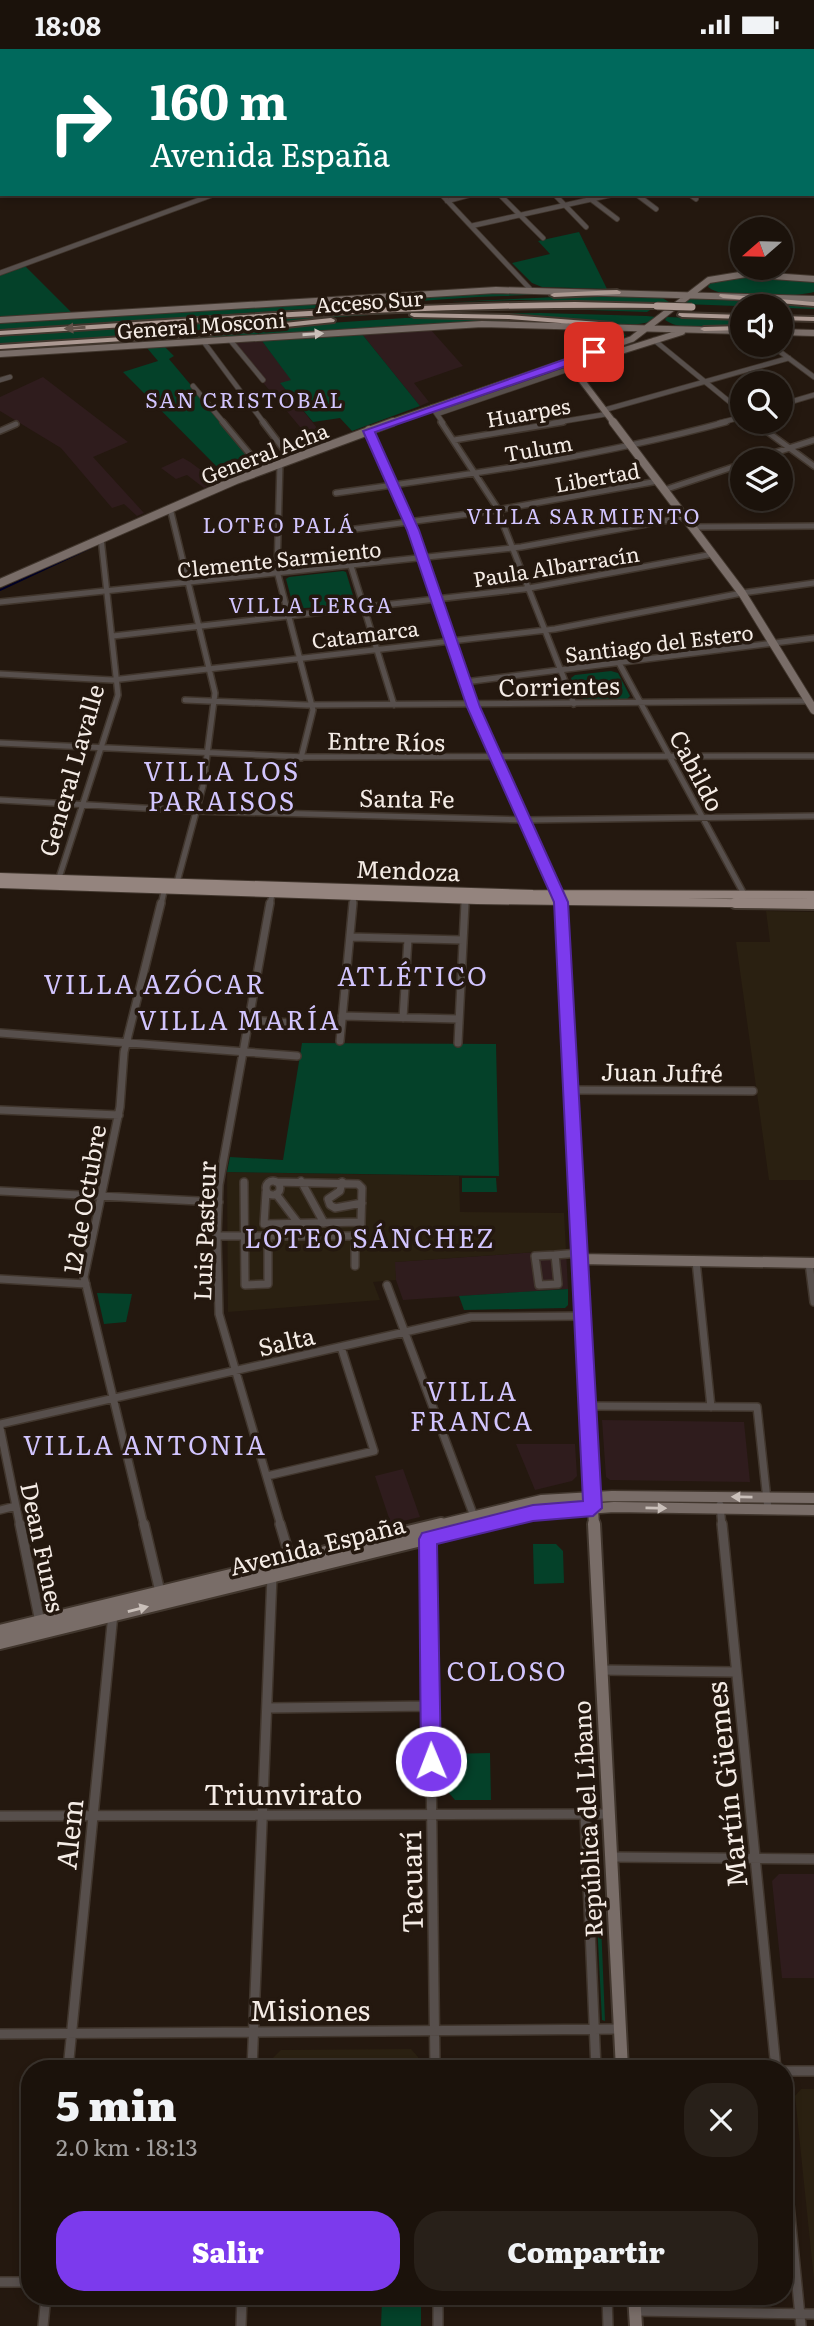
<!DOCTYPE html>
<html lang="es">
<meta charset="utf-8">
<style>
:root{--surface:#1b120b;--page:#282019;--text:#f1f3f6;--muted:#a09e9d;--line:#39322c;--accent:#7c3aed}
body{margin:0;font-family:Literata,serif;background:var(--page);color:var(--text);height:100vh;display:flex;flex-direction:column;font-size:26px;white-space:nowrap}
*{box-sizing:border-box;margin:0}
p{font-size:23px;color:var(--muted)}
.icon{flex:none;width:38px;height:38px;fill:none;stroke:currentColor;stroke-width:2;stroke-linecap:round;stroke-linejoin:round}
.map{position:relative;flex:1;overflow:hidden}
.details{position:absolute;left:21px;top:2011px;width:772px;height:245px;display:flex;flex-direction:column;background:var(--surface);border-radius:28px;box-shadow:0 4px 10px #0003,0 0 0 2px var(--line)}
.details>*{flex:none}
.top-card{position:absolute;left:0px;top:0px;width:816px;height:147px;box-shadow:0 4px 10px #0003,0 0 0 2px var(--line);background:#00695c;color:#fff;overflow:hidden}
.needle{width:46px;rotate:250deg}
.tools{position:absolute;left:730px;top:168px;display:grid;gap:14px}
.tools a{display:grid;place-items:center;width:63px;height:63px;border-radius:50%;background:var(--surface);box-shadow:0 4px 10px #0003,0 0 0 2px var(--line);font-size:35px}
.pin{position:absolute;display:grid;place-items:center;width:60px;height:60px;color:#fff;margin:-30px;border-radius:14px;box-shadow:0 4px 10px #0006}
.me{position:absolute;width:77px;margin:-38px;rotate:359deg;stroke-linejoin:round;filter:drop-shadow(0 0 5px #0008)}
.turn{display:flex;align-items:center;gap:24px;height:147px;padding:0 35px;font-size:32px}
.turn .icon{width:91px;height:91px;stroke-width:2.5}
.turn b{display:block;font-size:49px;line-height:60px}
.round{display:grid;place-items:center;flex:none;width:74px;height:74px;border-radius:28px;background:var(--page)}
.summary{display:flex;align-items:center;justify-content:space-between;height:119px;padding:0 35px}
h1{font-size:42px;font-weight:800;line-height:52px}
.primary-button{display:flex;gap:14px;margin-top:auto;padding:14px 35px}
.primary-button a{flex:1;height:80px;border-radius:28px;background:var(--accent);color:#fff;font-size:28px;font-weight:800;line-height:80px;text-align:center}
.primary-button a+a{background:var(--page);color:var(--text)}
.status{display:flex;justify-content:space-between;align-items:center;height:49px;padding:0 35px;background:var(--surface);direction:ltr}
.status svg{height:19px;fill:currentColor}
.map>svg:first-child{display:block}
.commercial{fill:#2f1c1d}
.education{fill:#2a2011}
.green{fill:#044129}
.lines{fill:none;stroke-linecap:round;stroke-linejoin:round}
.stream{stroke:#000024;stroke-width:2}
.street-far3-casing{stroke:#41362d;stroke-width:6}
.street-far2-casing{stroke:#41362d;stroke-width:8}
.street-far1-casing{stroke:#41362d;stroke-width:10}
.street-casing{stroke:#41362d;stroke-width:12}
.secondary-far3-casing{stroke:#41362d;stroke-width:8}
.secondary-far2-casing{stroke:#41362d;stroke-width:10}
.secondary-far1-casing{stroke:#41362d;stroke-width:13}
.secondary-casing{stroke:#41362d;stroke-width:16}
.primary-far1-casing{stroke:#41362d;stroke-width:10}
.primary-casing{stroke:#41362d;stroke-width:14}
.highway-casing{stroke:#41362d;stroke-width:4}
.street-far3{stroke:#574f4c;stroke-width:4.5}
.street-far2{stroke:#574f4c;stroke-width:5}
.street-far1{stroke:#574f4c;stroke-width:7}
.street{stroke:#574f4c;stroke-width:9}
.secondary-far3{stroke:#796d68;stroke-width:6}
.secondary-far2{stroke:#796d68;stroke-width:8}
.secondary-far1{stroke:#796d68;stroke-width:10}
.secondary{stroke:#796d68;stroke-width:12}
.primary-far1{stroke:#94847e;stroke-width:8}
.primary{stroke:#94847e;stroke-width:10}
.highway{fill:#ac9992;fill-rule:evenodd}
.highway-bridge-casing{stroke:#41362d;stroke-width:9;stroke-linecap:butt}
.highway-bridge{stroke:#ac9992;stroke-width:7}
.oneway{fill:#61524a}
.oneway2{fill:#cac0ba}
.route{fill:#7c3aed;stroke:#51269a;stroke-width:2}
.labels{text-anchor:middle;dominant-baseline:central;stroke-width:7;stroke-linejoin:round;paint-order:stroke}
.far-street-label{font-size:21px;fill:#f5ece6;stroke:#24180f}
.far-neighbourhood-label{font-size:21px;letter-spacing:2px;fill:#d2c5fe;stroke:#24180f}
.street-label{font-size:24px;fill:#f5ece6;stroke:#24180f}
.neighbourhood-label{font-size:26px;letter-spacing:2px;fill:#d2c5fe;stroke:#24180f}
.near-street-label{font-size:28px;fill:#f5ece6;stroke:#24180f}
</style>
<div class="status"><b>18:08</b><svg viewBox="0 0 49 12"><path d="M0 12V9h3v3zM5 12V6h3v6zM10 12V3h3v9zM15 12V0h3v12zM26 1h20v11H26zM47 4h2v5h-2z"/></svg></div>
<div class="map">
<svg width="814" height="2277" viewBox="0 0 814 2277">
<rect width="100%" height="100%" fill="#24180f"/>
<path class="commercial" d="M431,281L463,317L414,334L429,353L420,357L362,285Z
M262,292L292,331L281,335L327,391L315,396L230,294Z
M43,328L128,393L93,408L144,464L137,467L124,455L112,459L61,399L0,362V348Z
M183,409L190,413L217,433L204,439L187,426L176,430L161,419Z
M566,1201L568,1240L403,1251L396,1231L394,1213Z
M602,1371L744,1373L750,1433L610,1431L606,1428Z
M516,1395H575L577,1427L572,1432L535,1441Z
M403,1420L420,1468L391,1475L375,1427Z
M779,1825H814V1929H782L772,1832Z"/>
<path class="education" d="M766,862L814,863V1131H769L736,893H770Z
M227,1123L459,1127L460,1163L564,1164L566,1201L395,1213L396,1231L373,1233L380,1251L228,1263Z
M411,2000L418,2008V2019H273V2009L281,2001Z
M801,2040H814V2231L795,2047Z"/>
<path class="green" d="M579,183L607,240L542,238L532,234L512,214L550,205L538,192Z
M25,217L71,263L0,268V226Z
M738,227L814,231V243C792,248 725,252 708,238L710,233Z
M510,242L574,244L477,248L0,281V273Z
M598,246L661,248L672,255L521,251L450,253Z
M709,247L814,256V260L683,255L690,249Z
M592,256L653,259L647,263L532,259L431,262L307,270L205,282L0,296V286L440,258Z
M541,264L647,267L656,268L650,273L633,276L479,265Z
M480,268L592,274L499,272L0,303L299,276L405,269Z
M667,268L742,271V278C719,278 684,284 665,271Z
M576,280L622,281L626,287L594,299Z
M362,285L420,357L352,382L340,369L313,373L280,334L291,331L262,292Z
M165,298L174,307L169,310L259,417L228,429L123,323L158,312L147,299Z
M343,522L346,523L355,553L352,555L294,560L286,530L289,528Z
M611,622L618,624L630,647L627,650H584L578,647L571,629L575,626Z
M302,994L496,995L499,1127L227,1123L230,1108L283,1111Z
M462,1129H496L497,1143H462Z
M568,1240V1256L565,1259L464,1261L459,1247Z
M97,1244L132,1245L126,1273L104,1275Z
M556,1495L563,1502L564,1534L534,1535L533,1495Z
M490,1704L491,1751H455L449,1744L448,1705Z
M592,1775H597L605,1972L602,1971Z
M382,2251H416L421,2257V2277H381Z"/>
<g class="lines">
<path class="stream" d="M0,541L92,498"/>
<defs>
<path id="street-far3" d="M30,0H37
M247,0L249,2
M324,0L326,2
M469,0L471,2
M578,0L580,2
M191,2L202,0
M348,2L356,0
M607,2L619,0
M760,2L767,0
M441,145L531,241
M499,145L543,189
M554,145L586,178
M636,145L656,160
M689,145L696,150
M592,151L617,170
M447,152L473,145
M471,177L615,145
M0,224L215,145
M230,291L263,331
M654,291L742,363
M203,292L264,374
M771,296L814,328
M0,331L10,328
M193,337L224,374
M780,356L814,346
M432,358L443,374
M604,361L789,309
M437,365L572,319
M553,374L607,365
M719,374L742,368"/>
<path id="street-far2" d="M223,373L263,421
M263,373L291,410
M441,373L496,457L574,655
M754,373L814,417
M0,382L16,375
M454,391L563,373
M752,411L814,391
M280,414L277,522L313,661L301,709
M664,441L742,415
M336,444C467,426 598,408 726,373
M170,459L215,644L203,737L176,837
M692,478L814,477
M333,483L491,462L658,432
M351,517L394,656
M0,553L521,498L685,468
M113,587L524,540L713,505
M619,614L745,847
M0,625L112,631L555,580L742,544L814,534
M465,633L814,589
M185,651L307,656L808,652
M0,694L305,708L814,707
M0,751L196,762L524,771L814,767
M57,835L118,646L101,489
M161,856L165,838
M270,856L273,839
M353,856L354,843
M465,856V847"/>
<path id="street-far1" d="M270,854L219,1136L217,1187L219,1265L281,1477
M350,888L463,891
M342,967L459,970
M403,969L408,890
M249,971L290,974
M0,984L297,1007
M340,992L353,854
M458,994L465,854
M570,1041L753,1042
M0,1061L119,1066
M266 1139a7 7 0 1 1 14 0a7 7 0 1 1-14 0Z
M301,1132L324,1174
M244,1133L245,1236L268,1235V1187
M342,1133L340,1142L328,1150L330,1156L335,1159L362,1154
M0,1142L219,1153
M266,1143L264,1175L361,1173L362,1139L358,1135L276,1133
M276,1145L298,1174
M217,1187H361
M555,1206L558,1235L539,1236L535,1207Z
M555,1206L579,1204
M696,1212L711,1358
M809,1214L814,1253
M355,1217V1193L361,1187V1173
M0,1230L86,1235
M387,1236L475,1470
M587,1357L757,1358L768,1460
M0,1375L471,1268L582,1267
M0,1379L20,1477
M267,1427L374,1402L341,1298
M720,1456L722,1477
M0,1461L16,1457
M144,1477L84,1228L120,1058L124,1003L161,854"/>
<path id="street" d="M20,1475L40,1573
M144,1475L161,1547
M280,1475L291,1512
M722,1475L776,2020
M428,1488L435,2020
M601,1621L736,1623
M267,1659L430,1657
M585,1765L596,2020
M0,1767L609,1765
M611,1808L814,1810
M0,1985L620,1980
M68,2020L113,1565
M252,2020L272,1527
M784,2022H814
M784,2105L801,2277
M0,2233H30
M438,2247V2277
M607,2247L608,2277
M635,2262L814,2265
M43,2277L46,2247
M241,2277L242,2247"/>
<path id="secondary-far3" d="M0,271L496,241L814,250
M564,275L597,305
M780,283L814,284
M0,305L482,275L742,282
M599,309L682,283
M567,312L614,374
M389,374L632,290L709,231L746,225L814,230"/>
<path id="secondary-far2" d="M613,373L742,544L814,661
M369,381L413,481L473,658L561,856
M0,534L236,431L393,373"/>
<path id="secondary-far1" d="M561,854L594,1477
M579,1210L814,1214
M434,1477L541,1451L612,1447L814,1449
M480,1477L533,1464L614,1458L814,1461"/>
<path id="secondary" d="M594,1475L622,2020
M0,1582L441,1475
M0,1594L487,1475
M634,2247L636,2277"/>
<path id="primary-far1" d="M0,828L533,845L814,846
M0,835L477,851L814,855"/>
<path id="primary" d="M735,854L814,855"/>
<path id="highway" d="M617,241L621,243L620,245L554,248L550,246L554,244Z
M720,245L814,253V257L723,249L719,247Z
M575,253L657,255L661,257L657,259C437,256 219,272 0,286V282C192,269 383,255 575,253Z
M411,264L509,266L612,274L616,276L612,278L509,270L414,268L410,266Z
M679,264L742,266V270L682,268L678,266Z
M780,267L814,268V272L780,271Z
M331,269L335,271L334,273L200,287L0,300V296L200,283Z
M742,277V281L704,282L700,280L704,278Z"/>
</defs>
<use href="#street-far3" class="street-far3-casing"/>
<use href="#street-far2" class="street-far2-casing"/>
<use href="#street-far1" class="street-far1-casing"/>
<use href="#street" class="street-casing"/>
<use href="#secondary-far3" class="secondary-far3-casing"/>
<use href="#secondary-far2" class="secondary-far2-casing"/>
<use href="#secondary-far1" class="secondary-far1-casing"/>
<use href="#secondary" class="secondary-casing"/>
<use href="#primary-far1" class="primary-far1-casing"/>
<use href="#primary" class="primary-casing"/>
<use href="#highway" class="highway-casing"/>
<use href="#street-far3" class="street-far3"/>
<use href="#street-far2" class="street-far2"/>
<use href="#street-far1" class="street-far1"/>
<use href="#street" class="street"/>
<use href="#secondary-far3" class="secondary-far3"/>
<use href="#secondary-far2" class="secondary-far2"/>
<use href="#secondary-far1" class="secondary-far1"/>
<use href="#secondary" class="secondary"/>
<use href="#primary-far1" class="primary-far1"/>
<use href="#primary" class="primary"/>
<use href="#highway" class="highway"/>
<defs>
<path id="highway-bridge" d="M657,257L692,258"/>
</defs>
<use href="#highway-bridge" class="highway-bridge-casing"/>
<use href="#highway-bridge" class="highway-bridge"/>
</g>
<defs><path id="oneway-solid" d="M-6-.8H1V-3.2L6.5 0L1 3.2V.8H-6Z" transform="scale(1.75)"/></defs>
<use class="oneway" href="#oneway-solid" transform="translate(75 279) rotate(176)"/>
<g class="oneway2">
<use href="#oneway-solid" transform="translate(313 285) rotate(-4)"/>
<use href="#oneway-solid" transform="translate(742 1448) rotate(-179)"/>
<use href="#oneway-solid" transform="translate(656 1459) rotate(1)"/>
<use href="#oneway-solid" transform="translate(138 1560) rotate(-14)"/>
</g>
<path class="route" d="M594,300L598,301V306L375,383L419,481L480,658L568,853L602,1459L593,1467L533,1472L437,1495L441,1712L438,1718L431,1721L424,1718L421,1712L419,1490L422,1484L533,1456L583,1452L554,853L467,658L407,481L363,382Z"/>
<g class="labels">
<g class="far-street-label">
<text transform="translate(369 251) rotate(-4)">Acceso Sur</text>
<text transform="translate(201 275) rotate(-4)">General Mosconi</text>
<text transform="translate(528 362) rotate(-10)">Huarpes</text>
<text transform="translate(538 398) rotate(-10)">Tulum</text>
<text transform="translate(264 403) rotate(-21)">General Acha</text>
<text transform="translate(597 427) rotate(-10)">Libertad</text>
<text transform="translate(279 509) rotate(-6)">Clemente Sarmiento</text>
<text transform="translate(556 516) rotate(-9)">Paula Albarracín</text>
<text transform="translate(365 584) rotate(-7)">Catamarca</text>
<text transform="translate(659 593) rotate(-7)">Santiago del Estero</text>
</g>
<g class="far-neighbourhood-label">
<text x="245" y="349">SAN CRISTOBAL</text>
<text x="584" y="465">VILLA SARMIENTO</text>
<text x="279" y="474">LOTEO PALÁ</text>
<text x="311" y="554">VILLA LERGA</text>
</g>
<g class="street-label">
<text transform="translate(559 636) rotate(-1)">Corrientes</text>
<text transform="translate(386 691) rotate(1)">Entre Ríos</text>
<text transform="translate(70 721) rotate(-74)">General Lavalle</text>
<text transform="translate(698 721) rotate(62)">Cabildo</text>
<text transform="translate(407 748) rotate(1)">Santa Fe</text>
<text transform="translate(408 820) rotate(2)">Mendoza</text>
<text transform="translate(662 1022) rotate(1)">Juan Jufré</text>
<text transform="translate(83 1150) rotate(-80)">12 de Octubre</text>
<text transform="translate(203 1182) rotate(-88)">Luis Pasteur</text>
<text transform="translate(286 1291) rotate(-13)">Salta</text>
<text transform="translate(317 1495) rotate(-14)">Avenida España</text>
<text transform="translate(44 1498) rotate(78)">Dean Funes</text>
<text transform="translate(586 1770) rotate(-93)">República del Líbano</text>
</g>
<g class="neighbourhood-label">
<text x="222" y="720">VILLA LOS<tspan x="222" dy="30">PARAISOS</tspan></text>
<text x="413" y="925">ATLÉTICO</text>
<text x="155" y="933">VILLA AZÓCAR</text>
<text x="239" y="969">VILLA MARÍA</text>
<text x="370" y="1187">LOTEO SÁNCHEZ</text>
<text x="472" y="1340">VILLA<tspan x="472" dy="30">FRANCA</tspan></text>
<text x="145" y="1394">VILLA ANTONIA</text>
<text x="507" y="1620">COLOSO</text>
</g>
<g class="near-street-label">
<text transform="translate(725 1736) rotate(-96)">Martín Güemes</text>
<text x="283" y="1744">Triunvirato</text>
<text transform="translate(68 1785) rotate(-84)">Alem</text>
<text transform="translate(410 1833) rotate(-91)">Tacuarí</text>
<text x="310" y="1960">Misiones</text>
</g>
</g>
</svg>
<div class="tools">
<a><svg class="needle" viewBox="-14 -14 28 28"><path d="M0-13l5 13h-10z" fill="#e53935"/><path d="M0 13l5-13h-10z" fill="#a09e9d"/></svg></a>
<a><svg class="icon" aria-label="sound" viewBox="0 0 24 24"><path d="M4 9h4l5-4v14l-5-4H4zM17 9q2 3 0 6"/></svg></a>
<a><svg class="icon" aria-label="search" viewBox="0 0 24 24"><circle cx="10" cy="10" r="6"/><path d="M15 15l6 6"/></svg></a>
<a><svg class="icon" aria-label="layers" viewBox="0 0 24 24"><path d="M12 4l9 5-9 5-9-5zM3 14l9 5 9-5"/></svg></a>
</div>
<div class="pin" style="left:594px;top:303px;background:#d93025"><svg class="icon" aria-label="arrive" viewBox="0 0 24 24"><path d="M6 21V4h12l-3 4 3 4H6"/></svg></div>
<svg class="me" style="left:431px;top:1712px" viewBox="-20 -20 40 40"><circle r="17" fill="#7c3aed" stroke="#fff" stroke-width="3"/><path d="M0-11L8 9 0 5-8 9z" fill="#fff"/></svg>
<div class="top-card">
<div class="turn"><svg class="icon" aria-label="right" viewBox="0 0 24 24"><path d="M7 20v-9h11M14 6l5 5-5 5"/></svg><div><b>160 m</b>Avenida España</div></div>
</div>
<section class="details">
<div class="summary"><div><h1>5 min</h1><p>2.0 km · 18:13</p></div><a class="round"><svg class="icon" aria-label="close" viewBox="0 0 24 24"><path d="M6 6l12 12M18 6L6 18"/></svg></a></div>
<div class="primary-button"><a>Salir</a><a>Compartir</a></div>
</section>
</div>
